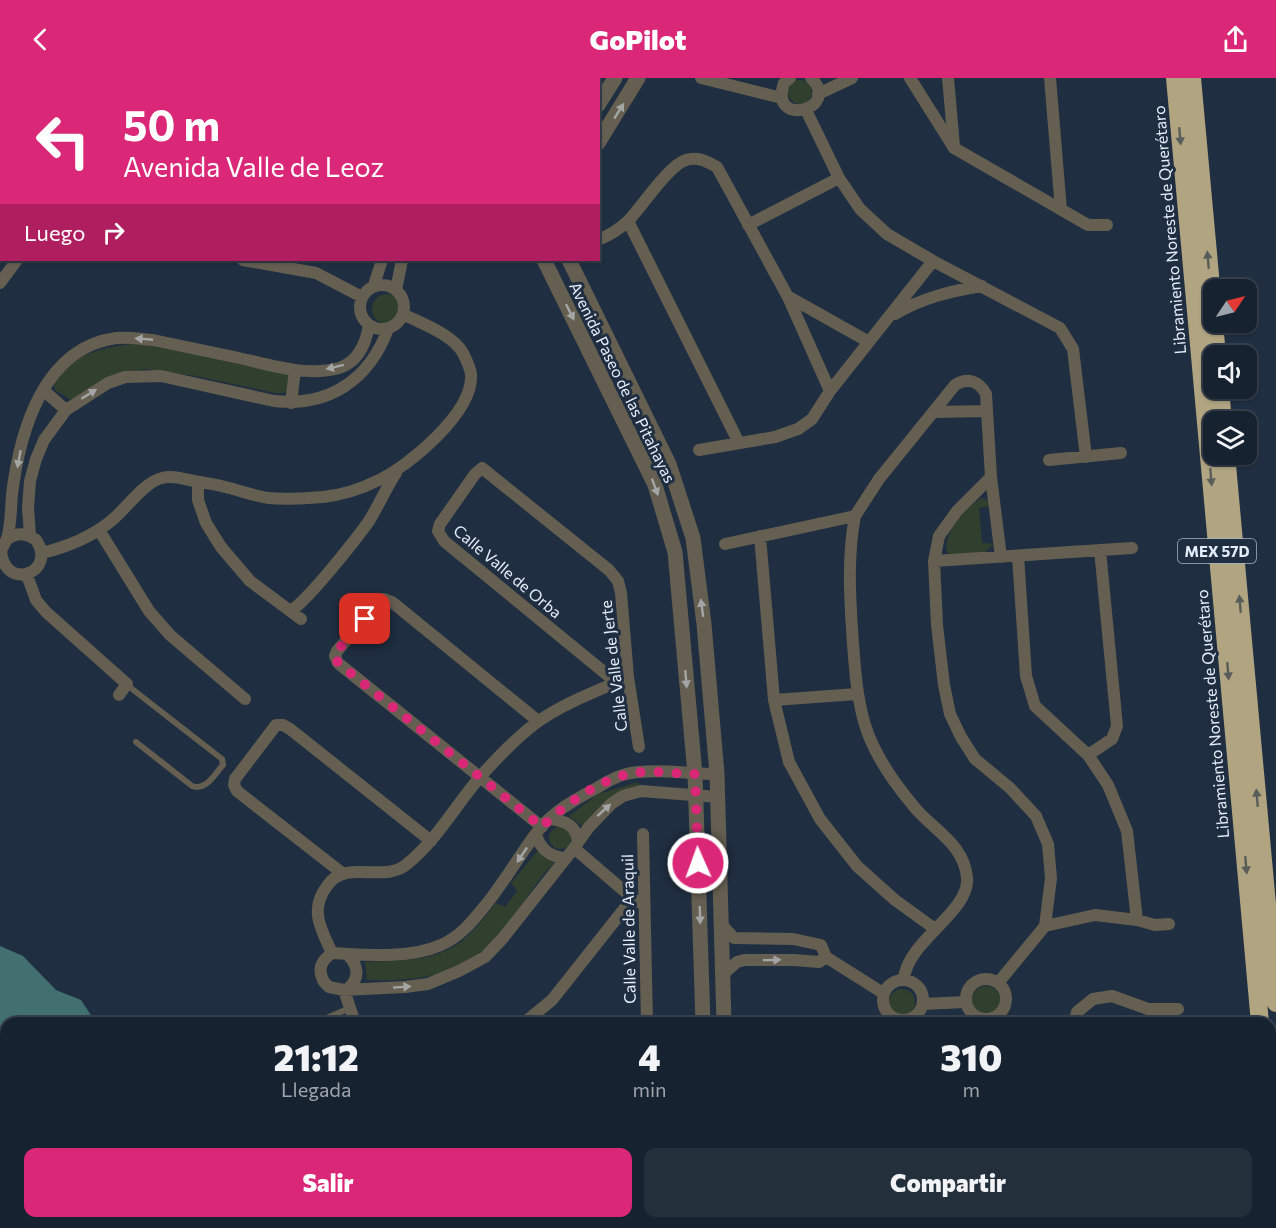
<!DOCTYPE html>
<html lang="es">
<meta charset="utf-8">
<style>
:root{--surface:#172230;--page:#242f3c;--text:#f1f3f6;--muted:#9ea4ab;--line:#363f4c;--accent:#db2777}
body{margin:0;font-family:Commissioner,sans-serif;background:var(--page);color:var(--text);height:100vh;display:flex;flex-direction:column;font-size:22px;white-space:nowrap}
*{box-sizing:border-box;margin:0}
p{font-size:20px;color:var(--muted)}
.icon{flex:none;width:33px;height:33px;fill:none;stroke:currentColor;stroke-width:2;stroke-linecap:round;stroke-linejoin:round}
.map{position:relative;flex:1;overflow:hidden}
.panel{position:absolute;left:0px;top:939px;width:1276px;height:212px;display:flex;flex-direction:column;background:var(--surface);border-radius:18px 18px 0 0;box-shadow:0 2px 4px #0004,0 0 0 2px var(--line)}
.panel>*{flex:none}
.hud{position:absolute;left:0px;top:0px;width:600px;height:183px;box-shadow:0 2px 4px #0004,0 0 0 2px var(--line);background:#db2777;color:#fff;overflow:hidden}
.needle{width:39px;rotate:55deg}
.buttons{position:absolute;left:1203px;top:201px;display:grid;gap:12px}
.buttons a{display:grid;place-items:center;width:54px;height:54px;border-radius:12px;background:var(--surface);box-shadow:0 2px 4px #0004,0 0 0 2px var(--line);font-size:30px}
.pin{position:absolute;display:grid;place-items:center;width:51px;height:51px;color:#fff;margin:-26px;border-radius:12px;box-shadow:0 3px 9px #0006}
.me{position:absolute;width:66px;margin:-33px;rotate:358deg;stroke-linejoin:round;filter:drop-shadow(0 0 4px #0008)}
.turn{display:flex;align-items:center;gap:21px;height:126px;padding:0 24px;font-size:27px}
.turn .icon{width:78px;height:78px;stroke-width:2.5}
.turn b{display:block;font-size:42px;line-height:51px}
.then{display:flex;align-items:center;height:57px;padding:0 24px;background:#0003;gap:12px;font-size:22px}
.eta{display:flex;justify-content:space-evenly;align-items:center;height:102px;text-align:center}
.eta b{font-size:36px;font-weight:800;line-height:42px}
.primary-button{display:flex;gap:12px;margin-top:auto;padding:12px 24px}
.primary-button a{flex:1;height:69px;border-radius:12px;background:var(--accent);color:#fff;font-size:24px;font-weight:800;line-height:69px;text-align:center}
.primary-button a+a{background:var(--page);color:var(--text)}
header{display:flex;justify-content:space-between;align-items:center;height:78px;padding:0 24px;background:var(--accent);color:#fff;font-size:27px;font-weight:800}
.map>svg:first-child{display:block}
.green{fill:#313f2e}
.water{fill:#426f70}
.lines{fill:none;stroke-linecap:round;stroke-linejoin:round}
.service{stroke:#645f51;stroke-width:6}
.minor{stroke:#645f51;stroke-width:12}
.tertiary{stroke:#645f51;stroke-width:15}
.motorway{stroke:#b0a481;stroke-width:18}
.oneway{fill:#a4a6a6}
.oneway2{fill:#595d5a}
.route{stroke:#db2777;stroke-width:10;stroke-dasharray:0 18}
.labels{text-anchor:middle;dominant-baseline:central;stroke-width:6;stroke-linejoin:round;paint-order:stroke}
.shield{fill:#1f2e40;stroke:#a9b4c2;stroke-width:1.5}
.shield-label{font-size:15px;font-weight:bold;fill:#e4eefa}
.street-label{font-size:16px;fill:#e4eefa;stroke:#1f2e40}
</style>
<header><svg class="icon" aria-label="back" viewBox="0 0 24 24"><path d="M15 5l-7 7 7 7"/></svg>GoPilot<svg class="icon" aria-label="share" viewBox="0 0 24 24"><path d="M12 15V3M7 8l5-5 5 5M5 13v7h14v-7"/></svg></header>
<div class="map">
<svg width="1276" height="1150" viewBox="0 0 1276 1150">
<rect width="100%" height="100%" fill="#1f2e40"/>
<path class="green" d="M788 14a12 12 0 1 1 24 0a12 12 0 1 1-24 0Z
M372 231a15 15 0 1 1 30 0a15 15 0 1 1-30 0Z
M140,265L287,296L289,301L287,312L284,315H276L195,298L146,291L122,294L71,322L55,312L54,308C67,275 109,268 140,265Z
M982,420L987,422L990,428L979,430L982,465L994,466L984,475L949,476L946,471C946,452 966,429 982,420Z
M638,704L640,708L584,750L569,738L598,716Z
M549 760a11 11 0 1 1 22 0a11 11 0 1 1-22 0Z
M539,771L554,785C541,797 531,814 520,829C509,843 497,859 484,871C452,901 408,903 367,902L365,884C398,882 437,885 464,861C476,851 486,837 496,825L505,829L517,813L511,805Z
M972 922a14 14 0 1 1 28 0a14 14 0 1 1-28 0Z
M889 924a13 13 0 1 1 26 0a13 13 0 1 1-26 0Z"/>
<path class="water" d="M0,868L23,878L56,912L81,922L96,945H6V984L0,975Z
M0,1133L6,1137V1144L42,1147L49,1144H144L146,1150H0Z"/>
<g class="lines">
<path class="service" d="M127,607L222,681L223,687C214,697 206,713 192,708L136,664
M317,944L350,930"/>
<path class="minor" d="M701,0L782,20
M790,0L784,5C768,51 843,31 811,0
M910,0L954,70L1088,147H1107
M948,0L954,68
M1050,0L1061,132
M818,16L852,0
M806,32L839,100L860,131L887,156L933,183L1060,250L1073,271L1086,379
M628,143L739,365
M748,147L839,100
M598,162C610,157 620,151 629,142C643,127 669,87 686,82C698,78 708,84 717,89L788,219L830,313
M243,182L316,195L362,219
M0,205L17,182
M360 229a22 22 0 1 1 44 0a22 22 0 1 1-44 0Z
M374,207L382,182
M396,212L402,182
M789,219L869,264
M895,236C922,220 951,213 982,208
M43,312L66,332
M291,325L295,292
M934,334L986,333
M699,372L775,359L798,351L812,341L830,313L933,183
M1049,382L1121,375
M991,399L957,433L939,458L934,483L937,547L944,607L950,636L961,659L975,681L1010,710L1036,738L1048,766L1051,800L1045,848
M198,404V422L206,445L221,469L250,503L301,541
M855,438C847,480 850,523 853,566C855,593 857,620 865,647C874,676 892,702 911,725C930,751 964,764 967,800C970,834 907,863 904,901
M99,452L149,533L170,557L245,621
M30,457L28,430L30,403L36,381L44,362L66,332L108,305L125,299L161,298L274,323C329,329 369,302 388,251
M760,458L774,622L789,684L820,741L857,788L895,822L935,851
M7,461C18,454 26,455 36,462C58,494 5,515 1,473C3,467 7,463 8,457C11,443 11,430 12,416C20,353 43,270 116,260C128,259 141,261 153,262C182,268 210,274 239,280C270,287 307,299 339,290C358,284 366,265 369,247
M725,466L855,438L879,401L955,307C968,299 979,303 986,316L991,399L1001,479
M42,475C67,469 90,460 111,443C126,431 144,404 162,400C173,397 183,401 194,403C204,405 215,406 225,409C239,412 254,418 269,420C287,422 305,420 323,419C342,417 363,410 379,402C410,387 474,334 471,296C470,290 466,281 463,275C452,256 422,246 403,236
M1018,478L1026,598L1035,628L1088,677L1108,707L1127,753L1137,842
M934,483L1132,470
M24,497L28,500L36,522L46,534L127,606L119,617
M290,533C306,525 357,460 369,443C379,427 386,410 396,395
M616,604L444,463L438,453L440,446L475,396L482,390L609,492L618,503L621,515L628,599L639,669
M774,622L857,616
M538,643L392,524L384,521L378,525L337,573L335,578L338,585L542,749
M1088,677L1112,661L1117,648L1100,472
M550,741C566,743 576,747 578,764
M643,756L647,945
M536,757C541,772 550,779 566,780
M574,770L637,824
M342,795L237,713L234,707L235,701L276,647H283L290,651L431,763
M722,847L734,860L793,861L821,867L826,879L883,915
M332,875C321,883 317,891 324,904L329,909L344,912L405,909L428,906L459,893L485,879L503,860L574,770L589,749L611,726L623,718L641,713L718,719
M332,875C367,877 409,881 441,867C462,858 475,840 488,824C507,800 522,773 541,749C555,733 574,722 593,712C604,706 613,699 626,696C653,690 689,696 717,696
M332,875C321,851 309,832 327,808C346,780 384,806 407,786C437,762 455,728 480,699C497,680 516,660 536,645C560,627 594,614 622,602
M347,876C359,888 360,900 348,911
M722,897L737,884L744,882H794L819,884L826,879
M966 921a20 20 0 1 1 40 0a20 20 0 1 1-40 0Z
M883 922a20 20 0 1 1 40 0a20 20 0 1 1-40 0Z
M998,905L1045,848L1095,837L1137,842L1155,847L1169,846
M344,912L355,945
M923,926L965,924
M524,945L552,922L632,821
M1074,945L1077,934L1093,921L1112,918L1148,931H1178
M909,1144L913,1150
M929,1144L930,1150
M1013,1144L1015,1150
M339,1150V1144
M1100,1150L1107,1144"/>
<path class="tertiary" d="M37,0L39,2
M598,27L615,0
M598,65L638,0
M0,99L2,98
M544,182L655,407L675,474L695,696L703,945
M569,182L669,386L693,460L704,546L717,696L724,945
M709,1144V1150
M729,1144V1150"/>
<path class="motorway" d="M1175,0L1260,945
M1192,0L1214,241
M1214,244L1217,278
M1220,310L1223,344
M1226,376L1276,925
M1270,1055L1276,1114"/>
</g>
<defs><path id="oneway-solid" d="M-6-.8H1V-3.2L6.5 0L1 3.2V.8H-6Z" transform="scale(1.5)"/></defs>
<g class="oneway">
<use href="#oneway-solid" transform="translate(619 33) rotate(-58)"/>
<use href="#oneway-solid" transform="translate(570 234) rotate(63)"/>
<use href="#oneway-solid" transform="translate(144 261) rotate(-175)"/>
<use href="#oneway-solid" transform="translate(335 289) rotate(166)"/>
<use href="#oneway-solid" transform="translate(89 316) rotate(-32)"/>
<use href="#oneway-solid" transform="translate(19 381) rotate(101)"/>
<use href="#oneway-solid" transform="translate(655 409) rotate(70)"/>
<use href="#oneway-solid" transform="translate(702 530) rotate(-98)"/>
<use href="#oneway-solid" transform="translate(686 601) rotate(85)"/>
<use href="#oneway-solid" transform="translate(604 732) rotate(-42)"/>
<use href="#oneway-solid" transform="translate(522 777) rotate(124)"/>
<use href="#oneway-solid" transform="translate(700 837) rotate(88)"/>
<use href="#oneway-solid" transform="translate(772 882) rotate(-1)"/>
<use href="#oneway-solid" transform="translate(402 909) rotate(-4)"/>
</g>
<g class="oneway2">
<use href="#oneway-solid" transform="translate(1180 58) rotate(85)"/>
<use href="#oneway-solid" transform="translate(1208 182) rotate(-95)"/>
<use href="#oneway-solid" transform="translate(1211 399) rotate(85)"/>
<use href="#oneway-solid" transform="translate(1240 526) rotate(-95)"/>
<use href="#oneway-solid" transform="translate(1228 593) rotate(85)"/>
<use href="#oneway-solid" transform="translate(1257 720) rotate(-95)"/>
<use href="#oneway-solid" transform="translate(1246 787) rotate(85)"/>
</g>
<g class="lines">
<path class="route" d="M365,541L337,573L335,578L338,585L542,749C563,727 604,699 634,695C654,692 675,696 695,696L698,785"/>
</g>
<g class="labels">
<rect class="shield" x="1178" y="461" width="78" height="24" rx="4.5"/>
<g class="shield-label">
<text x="1217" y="473">MEX 57D</text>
</g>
<g class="street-label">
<text transform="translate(1169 152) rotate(-95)">Libramiento Noreste de Querétaro</text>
<text transform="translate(623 304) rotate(64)">Avenida Paseo de las Pitahayas</text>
<text transform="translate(508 493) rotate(40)">Calle Valle de Orba</text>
<text transform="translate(613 588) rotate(-97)">Calle Valle de Jerte</text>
<text transform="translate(1212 636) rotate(-95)">Libramiento Noreste de Querétaro</text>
<text transform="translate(628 851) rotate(-91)">Calle Valle de Araquil</text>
</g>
</g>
</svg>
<div class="buttons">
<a><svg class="needle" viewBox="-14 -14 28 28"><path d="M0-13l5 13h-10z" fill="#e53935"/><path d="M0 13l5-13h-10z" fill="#9ea4ab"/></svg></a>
<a><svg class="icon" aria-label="sound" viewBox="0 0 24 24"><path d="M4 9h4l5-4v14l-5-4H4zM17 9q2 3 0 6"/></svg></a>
<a><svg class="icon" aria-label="layers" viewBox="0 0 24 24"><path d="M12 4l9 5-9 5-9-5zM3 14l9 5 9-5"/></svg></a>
</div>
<div class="pin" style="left:365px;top:541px;background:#d93025"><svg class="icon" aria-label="arrive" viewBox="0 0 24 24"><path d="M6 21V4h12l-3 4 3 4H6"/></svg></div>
<svg class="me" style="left:698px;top:785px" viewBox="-20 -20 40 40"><circle r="17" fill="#db2777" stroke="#fff" stroke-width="3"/><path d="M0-11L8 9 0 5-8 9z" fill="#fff"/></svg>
<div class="hud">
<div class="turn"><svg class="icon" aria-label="left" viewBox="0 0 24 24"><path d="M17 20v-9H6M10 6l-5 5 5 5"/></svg><div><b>50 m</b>Avenida Valle de Leoz</div></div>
<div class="then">Luego<svg class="icon" aria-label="right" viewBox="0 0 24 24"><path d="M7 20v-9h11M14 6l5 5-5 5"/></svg></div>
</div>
<section class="panel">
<div class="eta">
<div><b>21:12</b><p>Llegada</p></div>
<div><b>4</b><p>min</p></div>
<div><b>310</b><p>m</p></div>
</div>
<div class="primary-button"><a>Salir</a><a>Compartir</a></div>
</section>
</div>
